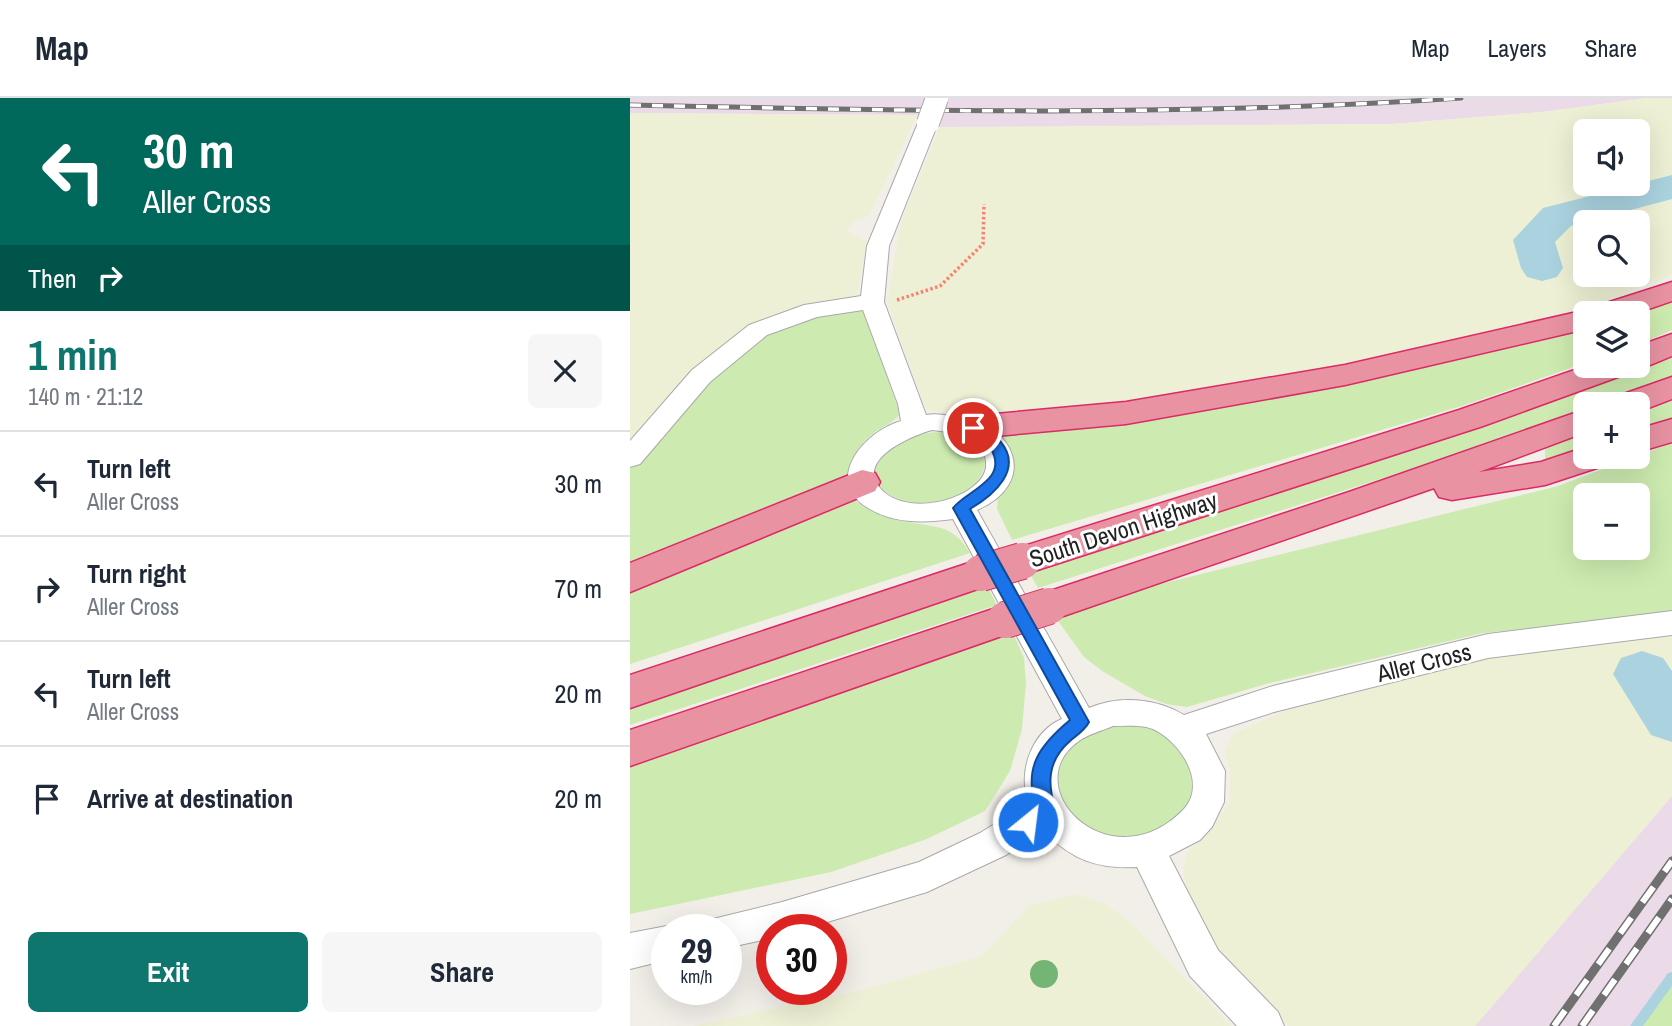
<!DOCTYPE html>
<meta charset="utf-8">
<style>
:root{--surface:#fff;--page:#f6f6f7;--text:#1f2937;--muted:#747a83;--line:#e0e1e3;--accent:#0f766e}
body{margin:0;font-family:"Archivo Narrow",sans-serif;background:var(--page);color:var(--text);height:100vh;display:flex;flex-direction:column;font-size:26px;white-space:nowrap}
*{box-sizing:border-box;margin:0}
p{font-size:23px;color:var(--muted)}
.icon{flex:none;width:38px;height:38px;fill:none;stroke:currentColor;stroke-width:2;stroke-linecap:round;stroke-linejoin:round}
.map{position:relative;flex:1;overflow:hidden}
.sheet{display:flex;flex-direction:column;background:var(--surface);width:630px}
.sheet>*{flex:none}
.hud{background:#00695c;color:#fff;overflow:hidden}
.controls{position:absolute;left:943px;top:21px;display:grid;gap:14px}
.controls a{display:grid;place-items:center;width:77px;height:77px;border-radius:10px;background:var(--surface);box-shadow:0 7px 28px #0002;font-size:35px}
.speed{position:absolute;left:21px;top:816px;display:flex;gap:14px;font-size:35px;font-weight:700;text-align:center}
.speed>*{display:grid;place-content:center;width:91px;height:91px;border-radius:50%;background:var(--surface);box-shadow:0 7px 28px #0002;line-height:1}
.speed small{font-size:18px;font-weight:400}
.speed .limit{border:10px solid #d22;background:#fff;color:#111}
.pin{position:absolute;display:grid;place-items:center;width:60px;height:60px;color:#fff;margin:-30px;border:4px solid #fff;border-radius:50%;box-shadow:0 2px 7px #0007}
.me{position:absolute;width:77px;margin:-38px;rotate:29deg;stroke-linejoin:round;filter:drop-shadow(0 0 5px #0008)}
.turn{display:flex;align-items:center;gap:24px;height:147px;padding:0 28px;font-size:32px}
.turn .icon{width:91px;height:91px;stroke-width:2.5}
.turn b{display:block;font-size:49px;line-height:60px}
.then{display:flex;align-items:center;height:66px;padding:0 28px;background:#0003;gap:14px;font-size:26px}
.round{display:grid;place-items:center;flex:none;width:74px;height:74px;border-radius:10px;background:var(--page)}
.headline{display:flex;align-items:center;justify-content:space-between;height:119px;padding:0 28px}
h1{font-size:42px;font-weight:800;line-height:52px;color:var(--accent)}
.cta{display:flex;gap:14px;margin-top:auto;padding:14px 28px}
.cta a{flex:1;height:80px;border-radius:10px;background:var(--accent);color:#fff;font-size:28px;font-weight:800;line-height:80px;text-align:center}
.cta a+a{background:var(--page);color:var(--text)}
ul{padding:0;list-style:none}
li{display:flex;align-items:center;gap:21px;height:105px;padding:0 28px;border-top:2px solid var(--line)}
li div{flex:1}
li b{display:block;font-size:26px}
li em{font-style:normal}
header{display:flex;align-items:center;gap:42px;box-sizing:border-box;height:98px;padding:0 35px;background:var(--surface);border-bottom:2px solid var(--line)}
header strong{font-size:33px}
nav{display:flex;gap:38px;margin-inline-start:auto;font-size:24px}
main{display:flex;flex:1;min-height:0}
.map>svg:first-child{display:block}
.industrial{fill:#ebdbe8}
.farmland{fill:#eef0d5;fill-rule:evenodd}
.grass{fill:#cdebb0;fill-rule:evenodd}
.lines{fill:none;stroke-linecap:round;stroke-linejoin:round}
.stream{fill:#aad3df;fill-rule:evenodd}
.river{fill:#aad3df;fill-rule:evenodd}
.minor-casing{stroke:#a9a9a9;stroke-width:2}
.highway-casing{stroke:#dc2a67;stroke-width:3}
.path{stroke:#fa8072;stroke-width:3.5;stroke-dasharray:2.5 2.5;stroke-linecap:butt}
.minor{fill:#fff;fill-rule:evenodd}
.highway{fill:#e892a2;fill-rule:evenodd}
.rail-far1-casing{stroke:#707070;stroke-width:5}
.rail-casing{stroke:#707070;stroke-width:9}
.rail-far1{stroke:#fff;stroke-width:3.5;stroke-dasharray:11;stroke-linecap:butt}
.rail{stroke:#fff;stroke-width:6;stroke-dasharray:19;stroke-linecap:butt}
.minor-bridge-casing{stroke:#a9a9a9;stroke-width:24;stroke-linecap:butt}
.highway-bridge-casing{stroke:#dc2a67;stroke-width:38;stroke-linecap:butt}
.minor-bridge{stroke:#fff;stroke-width:22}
.highway-bridge{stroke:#e892a2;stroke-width:36}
.tree{fill:#74b475}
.route{fill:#1a73e8;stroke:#114b97;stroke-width:2}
.labels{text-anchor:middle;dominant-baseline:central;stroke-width:6;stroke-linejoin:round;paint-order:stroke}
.street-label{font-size:24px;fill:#222;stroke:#fff}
</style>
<header>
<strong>Map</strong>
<nav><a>Map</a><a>Layers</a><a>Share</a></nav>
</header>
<main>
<section class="sheet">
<div class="hud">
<div class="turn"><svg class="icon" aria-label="left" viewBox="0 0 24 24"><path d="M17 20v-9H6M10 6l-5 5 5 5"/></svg><div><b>30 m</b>Aller Cross</div></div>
<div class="then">Then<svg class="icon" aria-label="right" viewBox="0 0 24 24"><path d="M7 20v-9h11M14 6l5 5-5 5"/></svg></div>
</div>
<div class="headline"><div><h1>1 min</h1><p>140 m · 21:12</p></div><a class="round"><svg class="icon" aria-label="close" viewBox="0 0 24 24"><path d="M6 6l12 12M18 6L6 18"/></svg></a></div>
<ul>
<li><svg class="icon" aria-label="left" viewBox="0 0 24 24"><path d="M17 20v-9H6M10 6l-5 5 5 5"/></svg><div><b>Turn left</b><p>Aller Cross</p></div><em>30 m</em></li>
<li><svg class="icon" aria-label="right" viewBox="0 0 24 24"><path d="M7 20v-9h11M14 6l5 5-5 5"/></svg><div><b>Turn right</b><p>Aller Cross</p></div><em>70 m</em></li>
<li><svg class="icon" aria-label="left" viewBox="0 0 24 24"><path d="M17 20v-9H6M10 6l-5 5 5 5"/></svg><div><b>Turn left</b><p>Aller Cross</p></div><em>20 m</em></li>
<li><svg class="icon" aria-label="arrive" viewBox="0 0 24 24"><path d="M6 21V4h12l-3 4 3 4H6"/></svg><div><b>Arrive at destination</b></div><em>20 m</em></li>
</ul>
<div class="cta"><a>Exit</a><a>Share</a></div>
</section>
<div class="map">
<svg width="1042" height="928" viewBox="0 0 1042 928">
<rect width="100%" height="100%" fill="#f2efe9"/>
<path class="industrial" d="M0,0H1017L912,14L763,26L416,29H310L312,18L287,17L0,15Z
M1042,698V882L1007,928H845Z"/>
<path class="farmland" d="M1017,0H1042V177L967,207L713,269L492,309L344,321L298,312L292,303L257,203L271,124L310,29L763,26L912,14ZM956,33H1008V86H956ZM956,124H1008V177H956Z
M0,15L287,17L239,118L224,123L216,133L237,143L226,200L0,349Z
M1042,536V698L845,928H659L589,856L562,808L553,773L557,755L579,734L599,705L600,675L595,653L603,636L654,613L864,559Z
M446,796L476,806L499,823L601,928H63L228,893L352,858L400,807Z"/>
<path class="grass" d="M1042,200V232L1008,247V215H1004Z
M233,211L270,316C264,324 256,327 248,332C229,345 220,360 217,382L0,465V368L80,280L135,236L187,216Z
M955,230V265L832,308L382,442L367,411L368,398L359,333Z
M1042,256V278L965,306H956L955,310L835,354L408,490L397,471L809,340Z
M1042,300V322L1008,335V313Z
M306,334C408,343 329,431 266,400C256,395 247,388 245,376C243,347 284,336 306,334Z
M955,334V354L915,366V350Z
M1042,345V515L853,535L636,586L557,609L536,606L515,598L472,573L454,559L426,520L502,493L928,388ZM956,397H1008V450H956Z
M223,401C237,411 251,418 268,422C299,430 322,423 340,455L0,566V493Z
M354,482L367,507L0,627V598Z
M383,535L394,560L396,585L392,631L380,673L355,713L297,741L201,774L0,816V668L249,579Z
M506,621L547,636L572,689L549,727L501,745L451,733L423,697L428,656L442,640Z
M1042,883V928H1007Z"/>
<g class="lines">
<path class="stream" d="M1042,874V888L1013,928H1000L1038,875Z"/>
<path class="river" d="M1042,77V101L941,128L925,144L933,170L927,179L912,183L897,179L891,170L883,142L913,110Z
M1012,553L1033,560L1042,573V644L1021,637L983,576L991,560Z"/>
<defs>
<path id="minor" d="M298,19L305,21L308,25L259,148L254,204L296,317C305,315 314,317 323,318C387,325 409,385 347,412L459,610C489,597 526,600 554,617L643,588L858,536L1042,513V537L858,560L644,614L576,636L595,673L594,704L582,729L570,742L539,758L588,852L648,914L654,928H607L560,878L507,769C466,771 443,762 413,733L376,757L297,794L174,831H142V840L96,850V831H78L83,821L152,804L289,764L350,735L399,705C387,676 401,634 432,621L323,421C294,425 264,426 238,410C192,382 235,333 271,323L268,306L233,212L187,219L137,237L80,284L10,366L0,369V343L62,272L119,227L174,207L231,198L237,148L288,25L291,21ZM302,332C325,335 354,336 356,364C357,374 352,381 345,387C324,406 277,414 254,394C220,364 280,338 302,332ZM483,628C496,628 513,626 525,632C551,645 578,686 553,712C480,786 384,689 449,643C458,636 472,633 483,628Z
M37,828L47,831H37V862L0,871V835Z"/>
<path id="highway" d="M1042,184V203L1007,215H956V231L715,287L496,326L343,340L331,337L326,329L331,321L343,318L496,304L715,267L956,212L963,213L967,208Z
M1042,236V258L1020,267L1003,269L999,275L853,328L392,477L378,473L373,463L378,453L829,312L956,268H1008V248Z
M1042,279V301L1008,314V306H980L985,299Z
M956,311V334L849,374L911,364L956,349V359H981L976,367L915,387L822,402L809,399L804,390L419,523L405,518L399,508L405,498L719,394Z
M1042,321V344L1008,354V331Z
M232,372L245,375L250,384L245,393L0,494V465Z
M351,461L365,465L370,475L365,485L0,610V577Z
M375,507L389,512L395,522L389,532L0,668V632Z"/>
</defs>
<use href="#minor" class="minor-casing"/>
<use href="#highway" class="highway-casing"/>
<path class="path" d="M267,202L310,188L353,146L354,106"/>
<use href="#minor" class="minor"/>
<use href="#highway" class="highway"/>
<defs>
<path id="rail-far1" d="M0,7C277,13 554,19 831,0"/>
<path id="rail" d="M924,928L1042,763
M952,928L1042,801"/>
</defs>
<use href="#rail-far1" class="rail-far1-casing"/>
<use href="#rail" class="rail-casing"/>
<use href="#rail-far1" class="rail-far1"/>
<use href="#rail" class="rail"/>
<defs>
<path id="minor-bridge" d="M298,25L307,0"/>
<path id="highway-bridge" d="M351,475L392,463
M375,522L419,508"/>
</defs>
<use href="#minor-bridge" class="minor-bridge-casing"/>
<use href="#highway-bridge" class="highway-bridge-casing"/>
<use href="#minor-bridge" class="minor-bridge"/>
<use href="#highway-bridge" class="highway-bridge"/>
</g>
<circle class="tree" cx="414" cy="876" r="14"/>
<path class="route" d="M343,325C354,328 363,334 370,343C394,371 364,397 340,411L459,624C455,632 447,637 440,643C417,663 417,686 426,713L423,718L398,732L392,729L389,724L392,718L406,709C393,669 410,647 440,622L323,410C337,392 379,382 361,351C355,340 343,338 336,330Z"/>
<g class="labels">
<g class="street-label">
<text transform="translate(493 431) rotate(-18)">South Devon Highway</text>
<text transform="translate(794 564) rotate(-14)">Aller Cross</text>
</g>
</g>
</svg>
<div class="controls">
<a><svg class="icon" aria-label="sound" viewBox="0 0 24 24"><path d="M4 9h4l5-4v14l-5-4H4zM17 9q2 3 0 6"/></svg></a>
<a><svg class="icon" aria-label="search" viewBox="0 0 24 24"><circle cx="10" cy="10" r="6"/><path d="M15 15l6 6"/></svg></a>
<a><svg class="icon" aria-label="layers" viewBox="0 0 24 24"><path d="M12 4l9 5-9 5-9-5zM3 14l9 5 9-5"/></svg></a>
<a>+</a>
<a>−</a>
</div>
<div class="speed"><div>29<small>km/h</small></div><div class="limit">30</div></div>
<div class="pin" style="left:343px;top:330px;background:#d93025"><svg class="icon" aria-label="arrive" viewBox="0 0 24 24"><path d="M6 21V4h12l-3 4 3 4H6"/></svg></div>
<svg class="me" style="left:398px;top:724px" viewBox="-20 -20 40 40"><circle r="17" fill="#1a73e8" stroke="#fff" stroke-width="3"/><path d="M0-11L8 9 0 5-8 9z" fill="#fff"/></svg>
</div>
</main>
